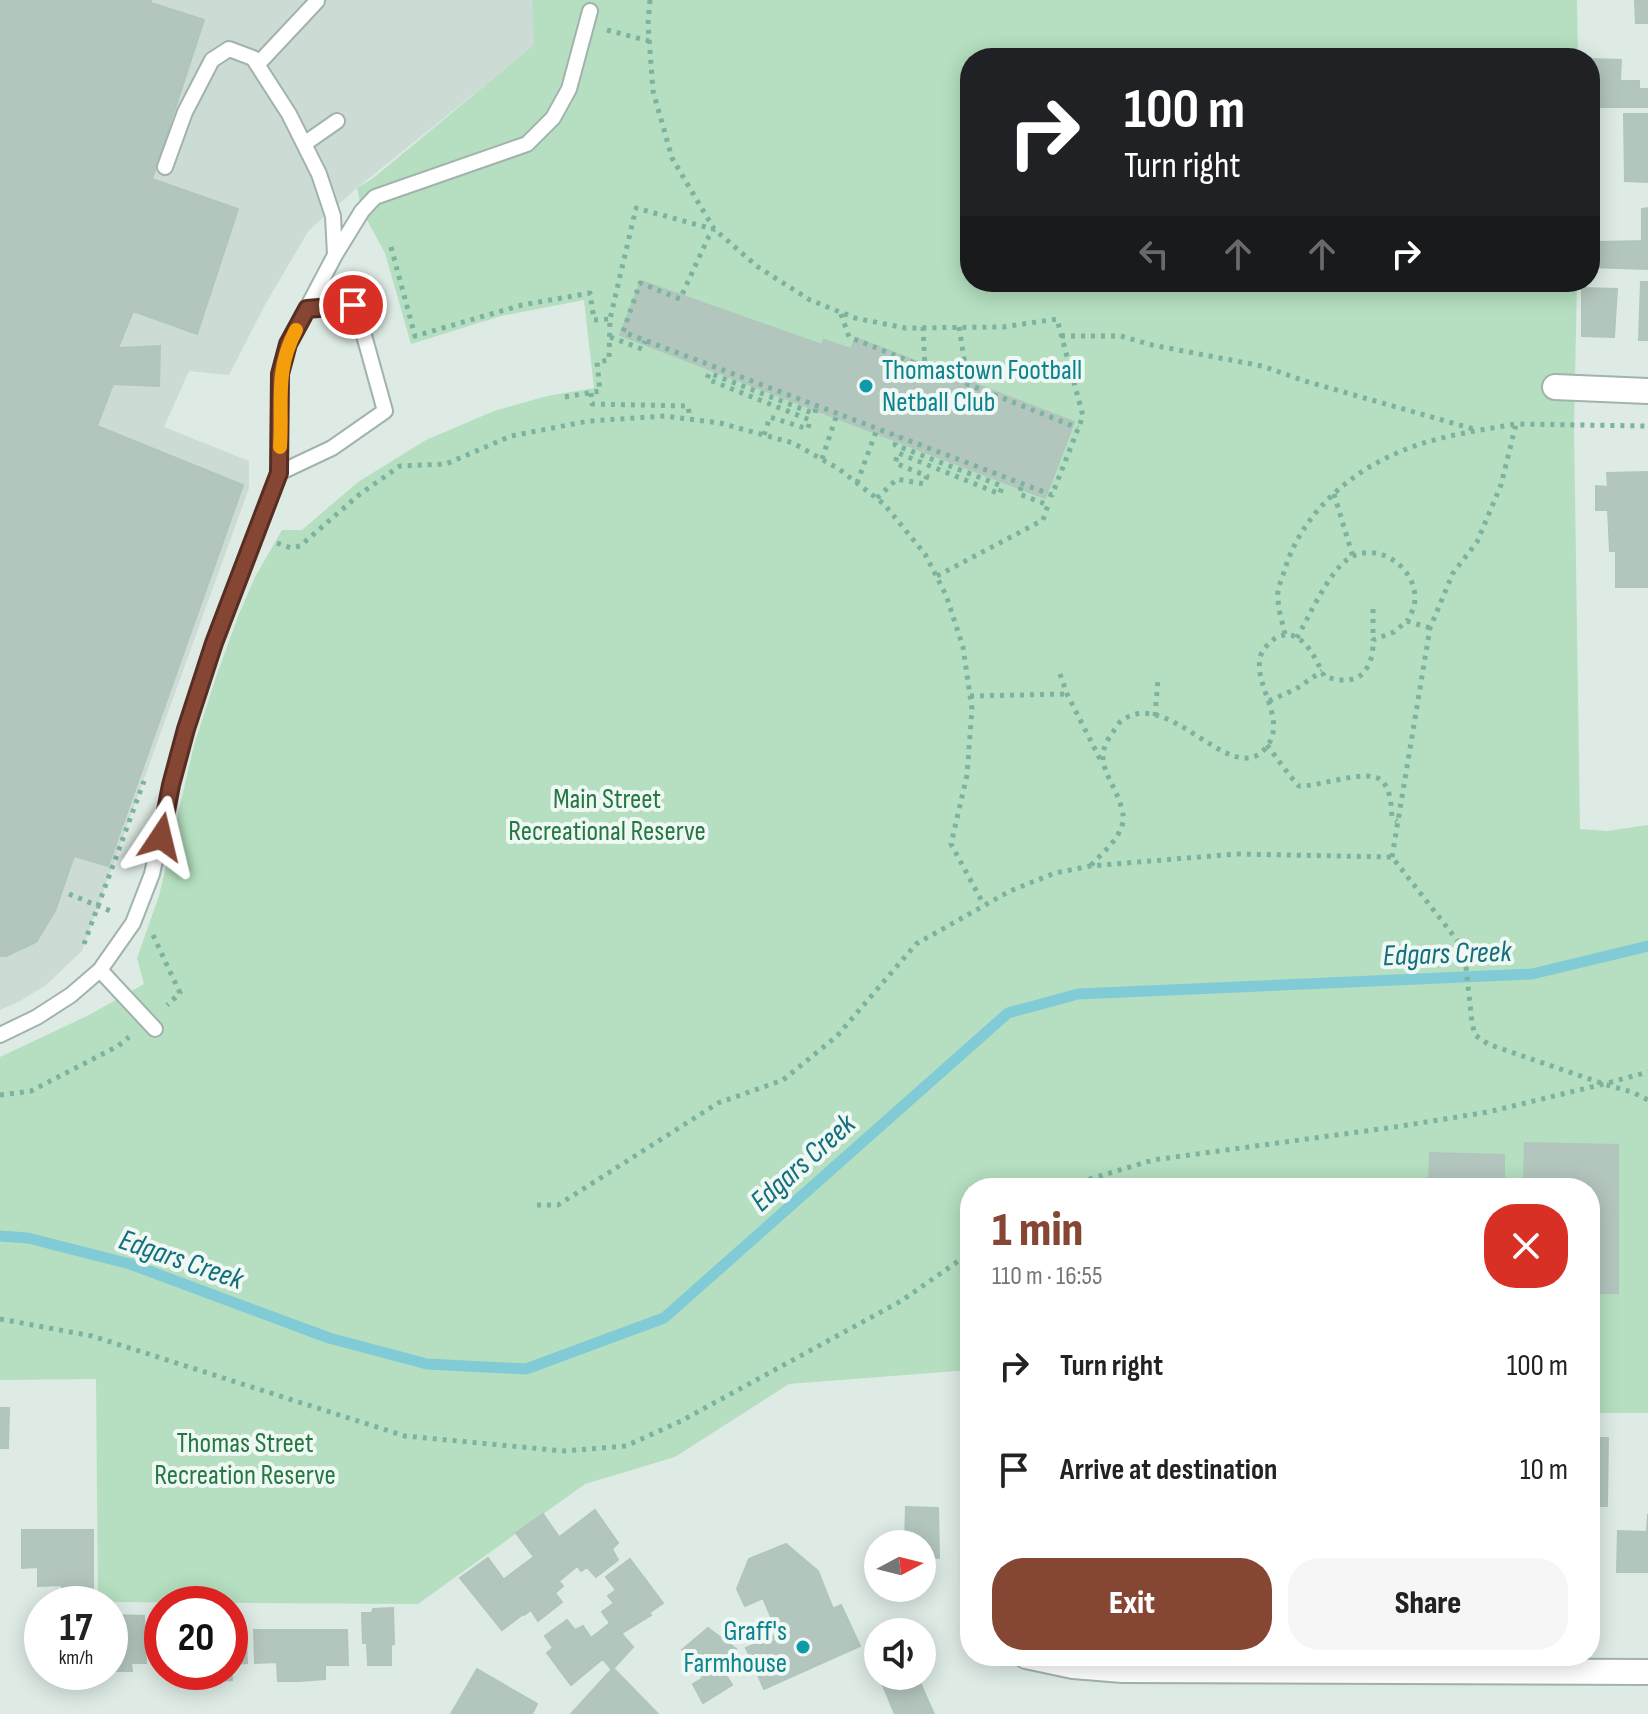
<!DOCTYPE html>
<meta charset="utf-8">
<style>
:root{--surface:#fff;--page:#f6f6f6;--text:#222;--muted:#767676;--accent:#854634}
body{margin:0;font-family:"Sofia Sans Condensed",sans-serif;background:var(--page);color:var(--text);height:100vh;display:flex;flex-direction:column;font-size:30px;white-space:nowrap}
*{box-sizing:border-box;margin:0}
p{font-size:26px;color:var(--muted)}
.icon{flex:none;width:44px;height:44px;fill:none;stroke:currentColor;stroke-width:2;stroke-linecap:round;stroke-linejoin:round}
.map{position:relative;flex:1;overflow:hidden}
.details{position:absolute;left:960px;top:1178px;width:640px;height:488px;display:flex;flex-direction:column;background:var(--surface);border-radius:32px;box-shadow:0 4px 20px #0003}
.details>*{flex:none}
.banner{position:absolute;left:960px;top:48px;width:640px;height:244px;border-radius:32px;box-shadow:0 4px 20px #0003;background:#202124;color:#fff;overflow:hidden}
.needle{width:52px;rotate:83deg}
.controls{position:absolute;left:864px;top:1530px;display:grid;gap:16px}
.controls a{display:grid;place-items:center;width:72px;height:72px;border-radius:50%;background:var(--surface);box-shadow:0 4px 20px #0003;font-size:40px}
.speed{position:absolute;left:24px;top:1586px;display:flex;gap:16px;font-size:40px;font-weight:700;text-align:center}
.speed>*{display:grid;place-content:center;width:104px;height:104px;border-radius:50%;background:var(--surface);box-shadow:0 4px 20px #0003;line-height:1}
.speed small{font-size:20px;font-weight:400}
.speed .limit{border:12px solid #d22;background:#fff;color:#111}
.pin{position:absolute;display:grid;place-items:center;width:68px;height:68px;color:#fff;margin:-34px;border:4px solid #fff;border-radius:50%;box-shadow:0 2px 8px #0007}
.me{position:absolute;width:88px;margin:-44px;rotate:10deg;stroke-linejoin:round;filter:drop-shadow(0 0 6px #0008)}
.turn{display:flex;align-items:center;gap:28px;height:168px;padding:0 32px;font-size:36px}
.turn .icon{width:104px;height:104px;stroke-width:2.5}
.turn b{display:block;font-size:56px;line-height:68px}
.lanes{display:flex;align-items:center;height:76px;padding:0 32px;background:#0003;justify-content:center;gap:40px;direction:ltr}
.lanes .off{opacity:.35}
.round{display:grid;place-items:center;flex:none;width:84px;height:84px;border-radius:32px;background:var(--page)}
.summary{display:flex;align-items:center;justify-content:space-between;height:136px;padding:0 32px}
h1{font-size:48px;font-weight:800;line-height:60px;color:var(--accent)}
.action{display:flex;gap:16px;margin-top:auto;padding:16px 32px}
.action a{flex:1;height:92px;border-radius:32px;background:var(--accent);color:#fff;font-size:32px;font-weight:800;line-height:92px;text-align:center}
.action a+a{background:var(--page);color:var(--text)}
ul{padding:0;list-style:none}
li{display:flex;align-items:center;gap:24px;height:104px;padding:0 32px}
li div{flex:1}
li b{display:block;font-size:30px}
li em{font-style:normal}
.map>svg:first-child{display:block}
.built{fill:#ccdbd4}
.green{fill:#b5dfc0}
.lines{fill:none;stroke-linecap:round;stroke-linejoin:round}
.stream{stroke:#80cbd6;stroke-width:11}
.building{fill:#b3c6be;stroke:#b0c6bc;stroke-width:2}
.lane-casing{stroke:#a1b3ac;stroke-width:18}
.street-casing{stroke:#a1b3ac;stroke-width:28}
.path{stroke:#7cb2a0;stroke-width:5;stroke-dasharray:4 6;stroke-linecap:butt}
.lane{stroke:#fff;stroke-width:14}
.street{stroke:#fff;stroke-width:24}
.route-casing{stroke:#562e22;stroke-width:20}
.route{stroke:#854634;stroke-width:14}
.slow{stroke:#f59e0b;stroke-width:14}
.culture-dot{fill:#0f9aa8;stroke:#eff8f3;stroke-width:3}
.labels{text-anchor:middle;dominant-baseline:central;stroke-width:8;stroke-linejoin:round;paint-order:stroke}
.culture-label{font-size:28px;fill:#0d838f;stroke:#eff8f3;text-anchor:start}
.park-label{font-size:28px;fill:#257743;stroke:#eff8f3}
.water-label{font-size:30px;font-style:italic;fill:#136e7e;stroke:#eff8f3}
</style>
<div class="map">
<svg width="1648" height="1714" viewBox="0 0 1648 1714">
<rect width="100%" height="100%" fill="#deebe5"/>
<path class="built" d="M0,0H532L535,45L357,188L309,230L266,303L229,375L189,371L164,427L249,461V488L82,951L46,985L20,1001L0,1010Z"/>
<path class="green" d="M532,0H1577L1578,58H970V282H1577L1574,427L1580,829L1607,831L1648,825V1413H1590V1188H970V1370L789,1384L675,1457L585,1484L418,1604L98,1602L96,1379L0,1380V1057L89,1015L144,984L137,958L159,896L194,745L217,674L239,614L255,577L282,530H302L358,482L426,440L494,411L547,396L594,388L584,300L501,316L411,344L385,253L362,211L357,188L372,179L534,45Z"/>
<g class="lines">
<path class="stream" d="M0,1236L28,1238L130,1264L329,1338L427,1364L526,1369L664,1318L1008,1013L1078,994L1532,974L1648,946"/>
</g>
<path class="building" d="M0,0H151V3L204,20L152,179L238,209L197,334L133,311L118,348L160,346L159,386L113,384L97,426L243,485L108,866L74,856L55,911L36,942L6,956H0Z
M1635,0H1648V23H1636Z
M1590,59L1621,60L1620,81H1639V107H1590Z
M1639,89H1648V107H1639Z
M1624,114H1648V182L1625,181Z
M1648,208V246H1642V209Z
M1641,241L1642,246H1648V269L1590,267V245H1598L1600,242Z
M641,281L822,345L824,340L851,349L856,338L1074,422L1045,498L620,335Z
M1641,282H1648V340H1639Z
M1582,288L1617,289L1614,337L1582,336Z
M1648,472V587H1616V551H1610L1608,510H1596V486L1608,487L1607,473Z
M1525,1143L1618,1145V1293H1590V1188H1524Z
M1430,1153L1504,1155V1188H1429Z
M0,1408H9L8,1448H0Z
M1590,1438H1608L1607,1506H1590Z
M965,1491H970V1560H965Z
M906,1507L938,1508L939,1558L922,1557V1544H905Z
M595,1510L618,1543L612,1549L618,1560L596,1577L587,1567L581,1571L557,1539Z
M543,1514L559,1537L557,1539L577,1566L559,1581L538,1554L534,1557L516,1533Z
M1648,1514V1572H1617L1618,1531L1647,1532Z
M22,1530H93V1599H62V1585L38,1586V1567L22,1568Z
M786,1544L818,1571L833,1609L778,1633L763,1598L745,1606L737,1589L749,1559Z
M538,1554L563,1586L555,1593L562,1602L538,1621L531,1610L524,1615L499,1583Z
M488,1558L504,1580L499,1583L523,1614L502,1630L460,1578Z
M630,1559L663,1603L649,1613L651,1615L619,1635L602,1612L614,1603L608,1596L616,1590L606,1577Z
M841,1605L860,1646L764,1689L746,1648Z
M393,1608L394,1644L391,1645V1665H368L367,1643H363L362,1613H372L373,1609Z
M110,1615L144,1616L146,1663H131L132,1671H110Z
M567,1620L575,1630L583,1626L591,1638L599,1632L612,1651L571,1685L547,1653L553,1648L545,1636Z
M610,1623L619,1635L621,1633L633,1647L612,1670L603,1659L612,1651L599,1632Z
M708,1628L736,1649L721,1667L732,1685L703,1703L693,1684L703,1678L682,1650Z
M230,1630H234L235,1639H246L247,1663L231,1664L232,1680L210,1681V1672H230Z
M254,1630H300V1681H278L277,1662L255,1663Z
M300,1630H347L348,1665H325V1679L300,1681Z
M613,1668L658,1714H571Z
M477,1669L537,1704L532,1714H451Z
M186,1672H210V1681L186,1680Z
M879,1676H917L934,1714H895Z"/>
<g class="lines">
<defs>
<path id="lane" d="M258,64L317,1
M304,144L337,121
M335,255L362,211L375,197L527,144L553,118L569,89L590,11
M279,473L332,448L385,411L357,310L353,305L307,309
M100,970L155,1029
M0,1035L37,1017L71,995L100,970L133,923L152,874L171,785L186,729L214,643L279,473L280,374L288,344L335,255L333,216L319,174L289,114L253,58L229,49L212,60L185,112L165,167"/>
<path id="street" d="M1555,387L1648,391
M1026,1656L1073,1666L1123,1670L1648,1672"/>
</defs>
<use href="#lane" class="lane-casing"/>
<use href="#street" class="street-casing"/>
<path class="path" d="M650,0L648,24L653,91L672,158L714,229L758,267L810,300L855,318L905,328L1003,327L1057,319L1083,416L1052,495L623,332L640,283L680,299L709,236L714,229
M607,30L649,41
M391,247L415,336L522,305L590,293L594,320L610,319
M841,314L849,337L1078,428
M923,327L925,368
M959,327L968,384
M1061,336H1121L1152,345L1262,366L1305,381L1477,430
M610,337L642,349L645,341
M591,393L592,404L688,406L690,419
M565,397L600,391L597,362L609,360L610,319L636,208L713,229
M764,435L770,417L808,429L810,420L707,379L709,373L815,414L816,406
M822,459L837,414
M857,483L877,429
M1334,494L1353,557
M877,498L897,479L924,484L927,476L895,463L898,453L1000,494L1002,486L895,445L897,436
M277,543L291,548L300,546L360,494L400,466L446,464L511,436L589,421L665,416L720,423L793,443L839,469L884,504L925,554L946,595L963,647L972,709L967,775L951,844L984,905
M937,576L1043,520L1048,505L1019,494L1022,484
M1373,609V640
M1285,634C1282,621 1277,606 1278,592C1279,584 1283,576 1285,569C1301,516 1347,474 1397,453C1435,436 1476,431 1516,424
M1297,638C1309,616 1329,572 1348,559C1376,540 1415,566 1415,598C1415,607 1411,614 1407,621
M1060,674L1067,694L1100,759
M970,696L1067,694
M1269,701L1296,689L1322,671
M1155,716L1158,679
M1267,745L1290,776L1299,786C1319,787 1367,768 1381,780C1391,789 1391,805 1392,817L1397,821
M1392,857L1430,628L1453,573L1477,542L1501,485L1516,424L1648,426
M1091,865C1103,852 1119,840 1123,822C1124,817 1123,815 1122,810C1115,779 1089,763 1113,732C1115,729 1117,725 1120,722C1166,684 1228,785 1263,751C1291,723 1254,688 1260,658C1261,652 1268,643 1274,639C1300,623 1315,657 1324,676C1343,683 1363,683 1370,661C1373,655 1373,646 1373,640L1394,632L1407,621L1430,628
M69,894L113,912
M153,935L180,993L167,1005
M84,944L144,781
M0,1095L31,1091L118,1046L129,1037
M1071,1188L1090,1179L1153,1160L1395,1127L1488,1112L1604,1084L1648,1072
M537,1205H558L718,1103L783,1080L837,1036L916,944L1010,891L1055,873L1090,866L1236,854L1392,857L1464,949L1472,1023L1475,1035L1488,1044L1604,1084L1632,1092L1648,1100
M0,1319L92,1336L405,1436L564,1451L626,1446L681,1421L901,1301L970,1253"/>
<use href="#lane" class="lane"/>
<use href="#street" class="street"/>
</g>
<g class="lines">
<defs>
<path id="route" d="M161,837L171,785L186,729L214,643L279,473L280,374L288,344L307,309L353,305"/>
</defs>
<use href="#route" class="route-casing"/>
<use href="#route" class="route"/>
<path class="slow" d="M280,447C283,403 274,372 296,330"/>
</g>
<g class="culture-dot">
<circle cx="866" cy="386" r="8"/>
<circle cx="803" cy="1647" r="8"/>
</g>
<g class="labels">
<g class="culture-label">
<text x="882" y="370">Thomastown Football<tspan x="882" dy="32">Netball Club</tspan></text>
<text x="787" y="1631" text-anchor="end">Graff's<tspan x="787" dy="32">Farmhouse</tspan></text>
</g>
<g class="park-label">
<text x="607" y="799">Main Street<tspan x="607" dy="32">Recreational Reserve</tspan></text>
<text x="245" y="1443">Thomas Street<tspan x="245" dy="32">Recreation Reserve</tspan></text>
</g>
<g class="water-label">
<text transform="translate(1447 954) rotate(-2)">Edgars Creek</text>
<text transform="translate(803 1163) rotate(-42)">Edgars Creek</text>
<text transform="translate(181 1260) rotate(19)">Edgars Creek</text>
</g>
</g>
</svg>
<div class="controls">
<a><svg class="needle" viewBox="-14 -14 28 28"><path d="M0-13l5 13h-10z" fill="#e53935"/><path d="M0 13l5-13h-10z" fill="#767676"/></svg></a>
<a><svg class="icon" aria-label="sound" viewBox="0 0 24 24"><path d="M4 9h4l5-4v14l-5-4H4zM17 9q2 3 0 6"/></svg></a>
</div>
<div class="speed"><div>17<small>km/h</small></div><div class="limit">20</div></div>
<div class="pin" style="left:353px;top:305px;background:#d93025"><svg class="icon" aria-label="arrive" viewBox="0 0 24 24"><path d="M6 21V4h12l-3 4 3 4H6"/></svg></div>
<svg class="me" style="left:161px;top:837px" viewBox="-20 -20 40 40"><path d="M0-17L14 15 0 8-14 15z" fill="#854634" stroke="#fff" stroke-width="4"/></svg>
<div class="banner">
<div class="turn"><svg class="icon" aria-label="right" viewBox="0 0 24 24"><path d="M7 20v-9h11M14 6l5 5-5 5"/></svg><div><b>100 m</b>Turn right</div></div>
<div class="lanes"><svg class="icon off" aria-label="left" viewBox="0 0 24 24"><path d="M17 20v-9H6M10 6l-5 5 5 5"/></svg><svg class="icon off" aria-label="ahead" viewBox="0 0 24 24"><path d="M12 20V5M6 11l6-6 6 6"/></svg><svg class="icon off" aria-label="ahead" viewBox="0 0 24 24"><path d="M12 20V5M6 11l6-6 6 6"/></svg><svg class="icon" aria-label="right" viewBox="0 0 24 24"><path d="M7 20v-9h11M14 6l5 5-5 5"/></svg></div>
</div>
<section class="details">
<div class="summary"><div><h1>1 min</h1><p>110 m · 16:55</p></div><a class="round" style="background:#d93025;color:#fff"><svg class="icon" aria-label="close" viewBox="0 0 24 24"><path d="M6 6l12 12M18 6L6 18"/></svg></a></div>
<ul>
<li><svg class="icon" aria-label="right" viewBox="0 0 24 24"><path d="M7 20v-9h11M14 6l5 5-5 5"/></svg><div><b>Turn right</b></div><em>100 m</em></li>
<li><svg class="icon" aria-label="arrive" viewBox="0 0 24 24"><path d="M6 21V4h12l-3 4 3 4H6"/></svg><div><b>Arrive at destination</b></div><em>10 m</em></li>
</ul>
<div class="action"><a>Exit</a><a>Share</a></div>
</section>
</div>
